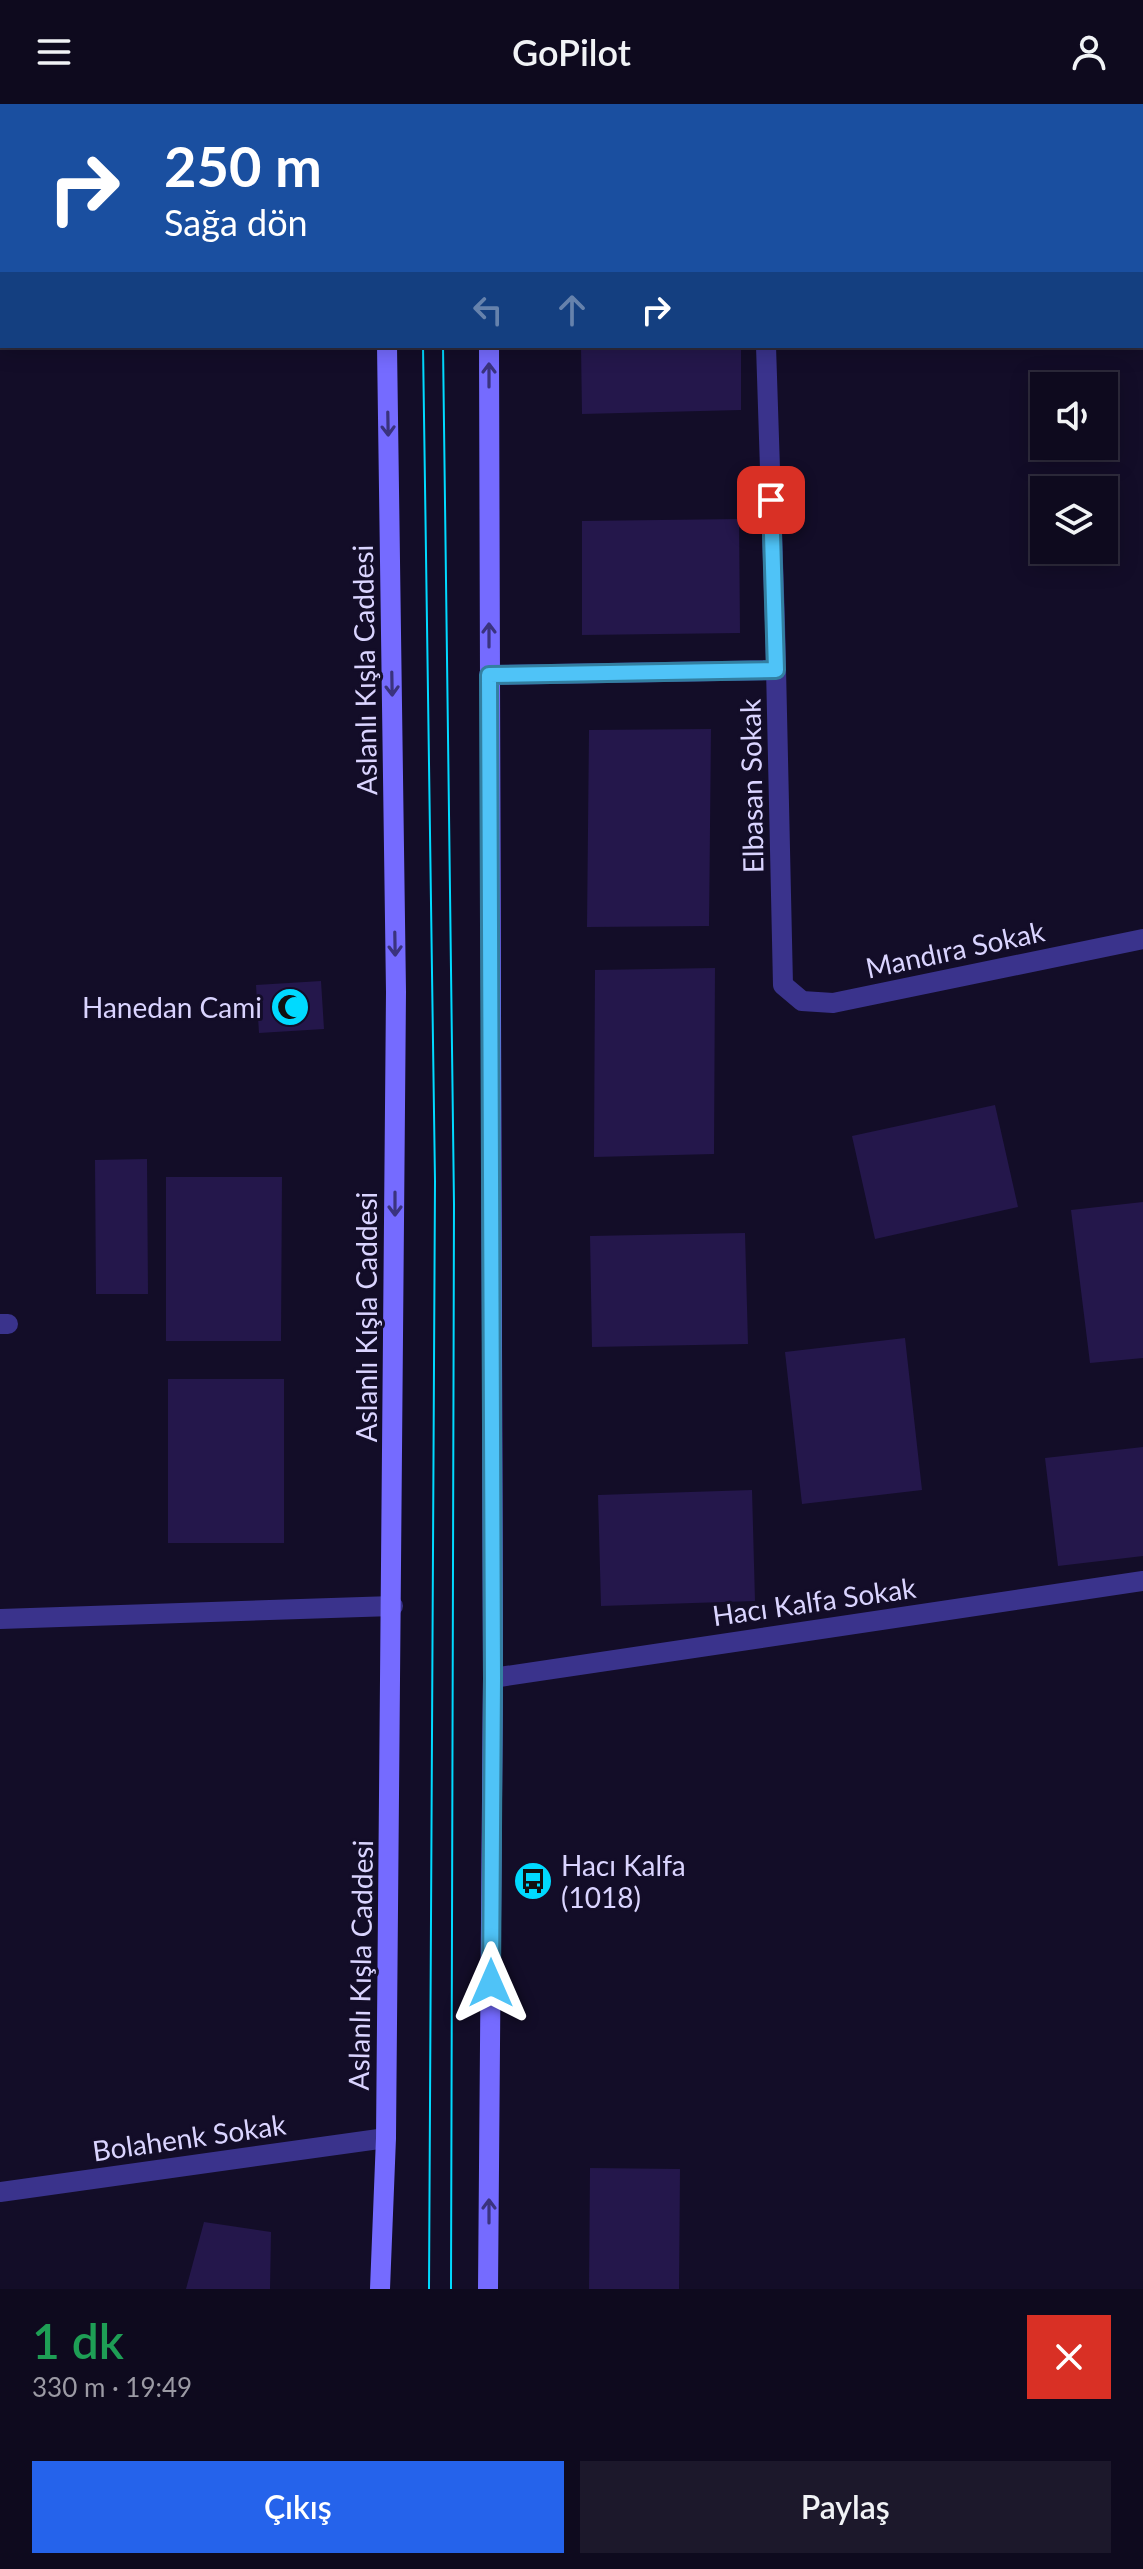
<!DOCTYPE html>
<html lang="tr">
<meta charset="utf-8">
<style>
:root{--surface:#0e0a1e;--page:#1c182b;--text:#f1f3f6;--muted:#9b9aa4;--line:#2e2b3c;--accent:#2563eb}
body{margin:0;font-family:Lato,sans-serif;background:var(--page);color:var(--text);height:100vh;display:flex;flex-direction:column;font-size:30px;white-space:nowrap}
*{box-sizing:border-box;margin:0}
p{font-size:26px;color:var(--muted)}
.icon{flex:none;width:44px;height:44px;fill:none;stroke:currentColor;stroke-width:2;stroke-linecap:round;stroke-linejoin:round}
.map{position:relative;height:2185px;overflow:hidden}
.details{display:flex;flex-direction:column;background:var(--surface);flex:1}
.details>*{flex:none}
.hud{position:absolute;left:0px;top:0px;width:1144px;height:244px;box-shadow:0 4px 20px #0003,0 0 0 2px var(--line);background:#1a4fa0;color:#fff;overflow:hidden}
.tools{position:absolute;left:1030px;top:268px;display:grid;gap:16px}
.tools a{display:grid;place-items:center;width:88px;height:88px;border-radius:0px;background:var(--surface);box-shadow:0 4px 20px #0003,0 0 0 2px var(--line);font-size:40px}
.pin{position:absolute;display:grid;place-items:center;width:68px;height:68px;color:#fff;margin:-34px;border-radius:16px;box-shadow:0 4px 12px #0006}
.me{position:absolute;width:88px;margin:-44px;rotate:0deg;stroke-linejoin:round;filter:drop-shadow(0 0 6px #0008)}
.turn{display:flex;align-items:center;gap:28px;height:168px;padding:0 32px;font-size:36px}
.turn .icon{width:104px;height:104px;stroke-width:2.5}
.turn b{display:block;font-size:56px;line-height:68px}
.lanes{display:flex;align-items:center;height:76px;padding:0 32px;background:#0003;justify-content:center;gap:40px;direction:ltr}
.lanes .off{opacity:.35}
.round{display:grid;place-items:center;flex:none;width:84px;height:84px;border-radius:0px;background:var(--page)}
.overview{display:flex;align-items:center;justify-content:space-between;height:136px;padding:0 32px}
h1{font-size:48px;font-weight:600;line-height:60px;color:#1e9e55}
.action{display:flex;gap:16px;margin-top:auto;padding:16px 32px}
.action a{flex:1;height:92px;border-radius:0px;background:var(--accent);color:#fff;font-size:32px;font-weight:600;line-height:92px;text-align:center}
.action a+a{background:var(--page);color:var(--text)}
header{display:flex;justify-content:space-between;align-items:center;height:104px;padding:0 32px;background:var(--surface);font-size:36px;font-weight:600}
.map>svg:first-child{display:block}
.building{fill:#24174b}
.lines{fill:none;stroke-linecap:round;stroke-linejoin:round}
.minor{stroke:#3a338c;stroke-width:20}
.secondary{stroke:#756bff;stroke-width:20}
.tram{stroke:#00daff;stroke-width:2}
.oneway{stroke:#3a337e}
.route-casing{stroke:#337fa1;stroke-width:20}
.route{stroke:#4fc3f7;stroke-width:14}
.labels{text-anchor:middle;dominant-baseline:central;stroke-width:6;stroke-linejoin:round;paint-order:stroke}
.street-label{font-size:28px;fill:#dad4ff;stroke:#130d28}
.poi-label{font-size:28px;fill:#dad4ff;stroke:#130d28;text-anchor:end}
</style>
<header><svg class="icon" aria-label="menu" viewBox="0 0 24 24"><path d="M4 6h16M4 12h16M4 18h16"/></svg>GoPilot<svg class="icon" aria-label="person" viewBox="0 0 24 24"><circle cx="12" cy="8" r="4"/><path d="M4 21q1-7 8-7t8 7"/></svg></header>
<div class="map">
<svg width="1143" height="2185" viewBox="0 0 1143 2185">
<rect width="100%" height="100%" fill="#130d28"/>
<path class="building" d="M581,242H741V306L582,310Z
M739,415L740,529L582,531V417Z
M711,625L709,822L587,823L589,626Z
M715,864L714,1050L594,1053L595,866Z
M321,877L324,925L259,929L256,881Z
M995,1001L1018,1103L875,1135L852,1032Z
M147,1055L148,1190H96L95,1056Z
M166,1073H282L281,1237H166Z
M1143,1098V1254L1090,1259L1071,1106Z
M745,1129L748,1240L592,1243L590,1132Z
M905,1234L922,1386L802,1400L785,1248Z
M168,1275H284V1439H168Z
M1143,1343V1452L1058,1462L1045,1354Z
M752,1386L755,1497L601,1502L598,1391Z
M590,2064L680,2065L679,2185H589Z
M204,2118L271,2128L270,2185H186Z"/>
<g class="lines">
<path class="minor" d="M758,0V2
M981,0L982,2
M1142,188H1143
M766,242L775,519L783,881L802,897L833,899L1143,835
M489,571L776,566
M0,1220H8
M0,1515L393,1502
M493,1574L1143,1477
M0,2088L386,2034"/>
<path class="secondary" d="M385,0V2
M488,0V2
M380,2185L386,2034L396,888L387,242
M488,2185L493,1574L489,242"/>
<path class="tram" d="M419,0V2
M440,0V2
M423,242L435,1077L429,2185
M443,242L454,1100L451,2185"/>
</g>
<defs><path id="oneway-shaft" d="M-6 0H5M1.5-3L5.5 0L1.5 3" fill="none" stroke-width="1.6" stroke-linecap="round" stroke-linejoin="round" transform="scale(2)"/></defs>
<g class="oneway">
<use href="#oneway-shaft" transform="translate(489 271) rotate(-90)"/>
<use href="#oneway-shaft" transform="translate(388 320) rotate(89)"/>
<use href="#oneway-shaft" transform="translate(489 531) rotate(-90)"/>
<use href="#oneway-shaft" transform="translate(392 580) rotate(89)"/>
<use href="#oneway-shaft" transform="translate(395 840) rotate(89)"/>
<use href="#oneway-shaft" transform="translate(395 1100) rotate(90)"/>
<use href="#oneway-shaft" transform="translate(489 2107) rotate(-90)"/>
</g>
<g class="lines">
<defs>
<path id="route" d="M491,1879L493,1574L489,571L776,566L771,396"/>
</defs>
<use href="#route" class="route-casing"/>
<use href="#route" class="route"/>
</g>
<defs>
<symbol id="mosque-disc" viewBox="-11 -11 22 22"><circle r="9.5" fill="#00daff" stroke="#130d28"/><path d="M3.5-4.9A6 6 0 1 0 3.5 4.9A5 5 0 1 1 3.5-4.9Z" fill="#111"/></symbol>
<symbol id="bus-disc" viewBox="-11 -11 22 22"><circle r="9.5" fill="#00daff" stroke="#130d28"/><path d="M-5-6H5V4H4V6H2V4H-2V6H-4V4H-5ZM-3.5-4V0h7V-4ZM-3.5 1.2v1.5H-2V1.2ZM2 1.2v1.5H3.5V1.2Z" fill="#111"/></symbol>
</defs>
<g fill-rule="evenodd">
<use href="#mosque-disc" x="268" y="881" width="44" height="44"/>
<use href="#bus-disc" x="511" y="1755" width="44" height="44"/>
</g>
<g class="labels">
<g class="street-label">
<text transform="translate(364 566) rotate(-91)">Aslanlı Kışla Caddesi</text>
<text transform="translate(751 682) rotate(-91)">Elbasan Sokak</text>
<text transform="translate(955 845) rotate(-12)">Mandıra Sokak</text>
<text transform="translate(366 1213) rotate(-90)">Aslanlı Kışla Caddesi</text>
<text transform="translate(814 1497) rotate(-8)">Hacı Kalfa Sokak</text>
<text transform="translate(360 1861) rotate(-89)">Aslanlı Kışla Caddesi</text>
<text transform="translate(189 2033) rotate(-8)">Bolahenk Sokak</text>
</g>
<g class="poi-label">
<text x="262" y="903">Hanedan Cami</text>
<text x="561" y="1761" text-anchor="start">Hacı Kalfa<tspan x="561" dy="32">(1018)</tspan></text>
</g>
</g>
</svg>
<div class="tools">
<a><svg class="icon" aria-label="sound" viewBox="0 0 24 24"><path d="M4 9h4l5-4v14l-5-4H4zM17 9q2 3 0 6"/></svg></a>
<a><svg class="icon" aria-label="layers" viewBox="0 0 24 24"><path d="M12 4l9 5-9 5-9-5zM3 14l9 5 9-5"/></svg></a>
</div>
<div class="pin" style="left:771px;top:396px;background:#d93025"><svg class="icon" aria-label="arrive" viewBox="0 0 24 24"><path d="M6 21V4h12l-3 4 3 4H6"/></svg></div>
<svg class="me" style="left:491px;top:1879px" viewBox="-20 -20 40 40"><path d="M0-17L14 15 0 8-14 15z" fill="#4fc3f7" stroke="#fff" stroke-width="4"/></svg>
<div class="hud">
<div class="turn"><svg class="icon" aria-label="right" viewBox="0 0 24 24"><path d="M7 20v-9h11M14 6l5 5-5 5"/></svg><div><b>250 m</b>Sağa dön</div></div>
<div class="lanes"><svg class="icon off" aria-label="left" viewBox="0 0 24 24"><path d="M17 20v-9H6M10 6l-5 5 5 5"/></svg><svg class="icon off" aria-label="ahead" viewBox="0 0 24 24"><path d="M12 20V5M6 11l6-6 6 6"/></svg><svg class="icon" aria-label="right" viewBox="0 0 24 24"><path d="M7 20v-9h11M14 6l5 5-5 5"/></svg></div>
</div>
</div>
<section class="details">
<div class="overview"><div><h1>1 dk</h1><p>330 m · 19:49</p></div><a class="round" style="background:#d93025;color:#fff"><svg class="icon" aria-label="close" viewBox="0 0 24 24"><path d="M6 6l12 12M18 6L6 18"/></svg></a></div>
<div class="action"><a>Çıkış</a><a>Paylaş</a></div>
</section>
